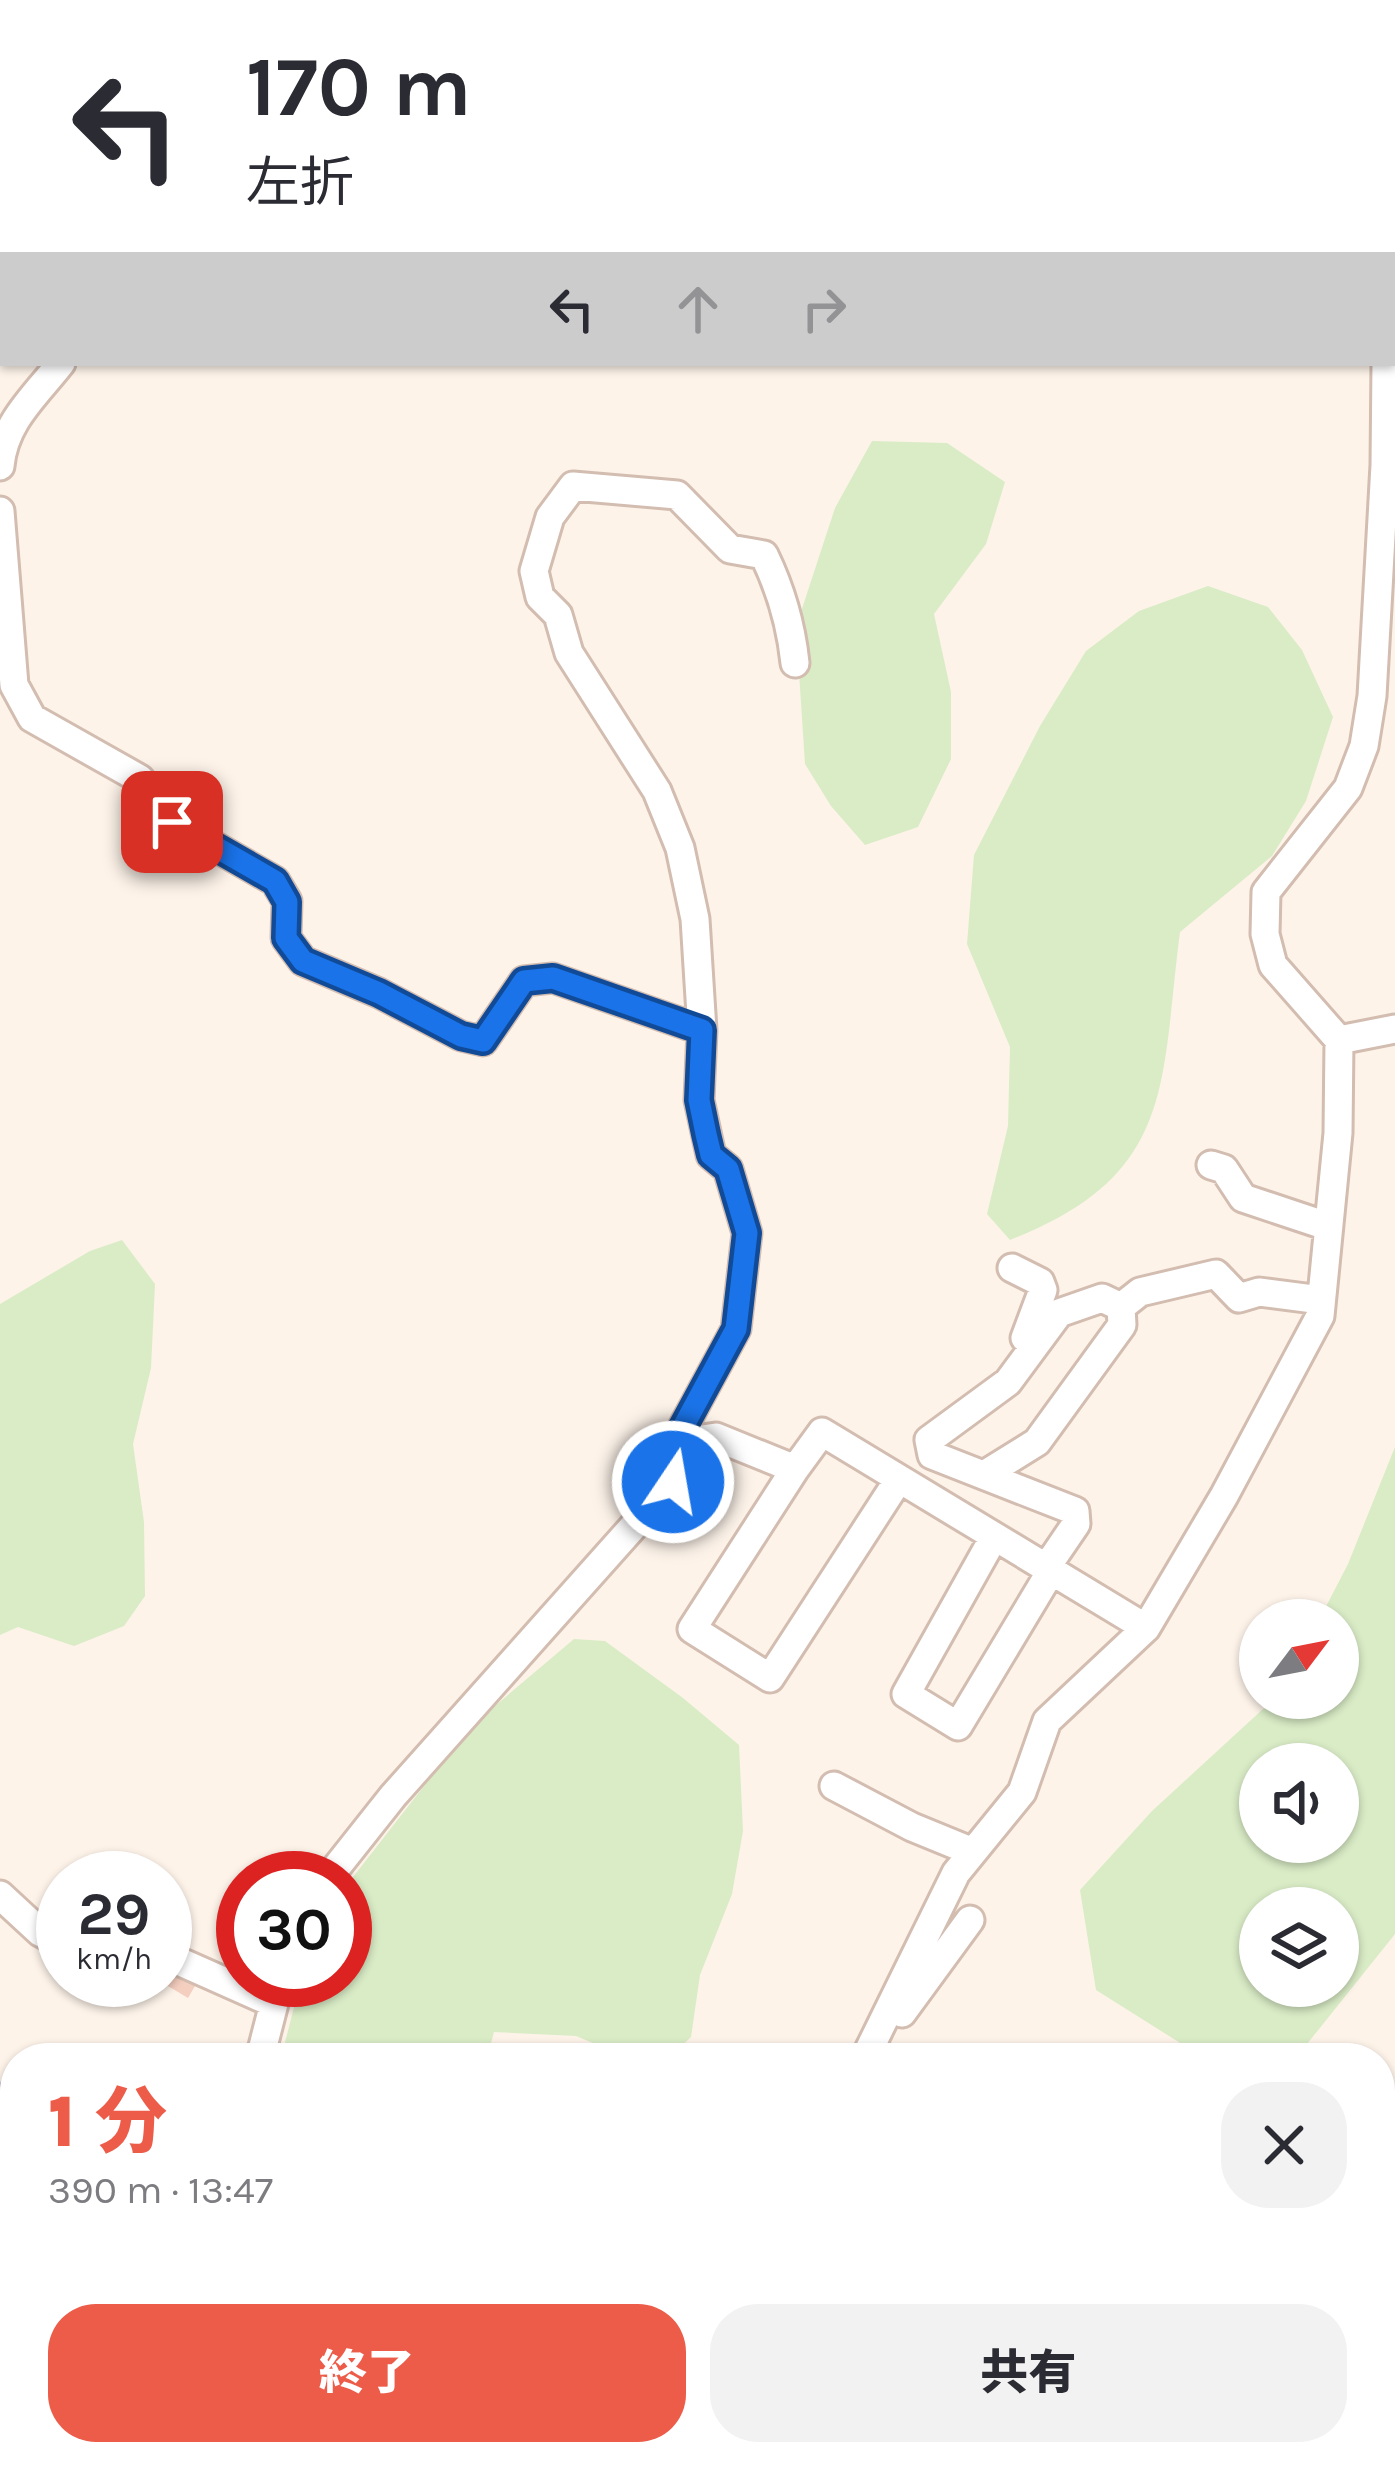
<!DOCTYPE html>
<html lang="ja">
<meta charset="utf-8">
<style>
:root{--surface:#fff;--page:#f2f2f3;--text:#2b2b33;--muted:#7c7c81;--accent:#ec5c49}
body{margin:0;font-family:Karla,"Noto Sans JP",sans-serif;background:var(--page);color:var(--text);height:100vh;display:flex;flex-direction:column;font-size:45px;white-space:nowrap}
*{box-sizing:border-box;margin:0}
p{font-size:39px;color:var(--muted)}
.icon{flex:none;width:66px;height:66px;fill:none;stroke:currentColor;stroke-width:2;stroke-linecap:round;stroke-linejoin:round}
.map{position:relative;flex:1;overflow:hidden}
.drawer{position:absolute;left:0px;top:2043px;width:1395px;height:423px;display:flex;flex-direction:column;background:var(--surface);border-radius:48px 48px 0 0;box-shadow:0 3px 9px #0004}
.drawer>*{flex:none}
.guide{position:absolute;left:0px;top:0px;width:1395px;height:366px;box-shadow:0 3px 9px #0004;background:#fff;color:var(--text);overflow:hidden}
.needle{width:78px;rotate:58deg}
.controls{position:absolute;left:1239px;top:1599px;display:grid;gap:24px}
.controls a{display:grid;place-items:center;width:120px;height:120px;border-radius:50%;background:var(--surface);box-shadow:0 3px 9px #0004;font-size:60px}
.speed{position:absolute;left:36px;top:1851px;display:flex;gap:24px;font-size:60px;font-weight:700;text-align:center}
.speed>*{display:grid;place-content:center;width:156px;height:156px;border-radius:50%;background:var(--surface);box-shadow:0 3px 9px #0004;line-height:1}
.speed small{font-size:30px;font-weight:400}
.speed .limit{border:18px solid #d22;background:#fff;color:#111}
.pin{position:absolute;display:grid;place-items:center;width:102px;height:102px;color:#fff;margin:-51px;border-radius:24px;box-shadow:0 6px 18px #0006}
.me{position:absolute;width:132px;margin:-66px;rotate:12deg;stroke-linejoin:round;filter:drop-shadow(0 0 9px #0008)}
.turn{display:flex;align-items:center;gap:42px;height:252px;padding:0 48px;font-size:54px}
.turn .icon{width:156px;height:156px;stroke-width:2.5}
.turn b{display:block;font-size:84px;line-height:102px}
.lanes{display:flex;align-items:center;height:114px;padding:0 48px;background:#0003;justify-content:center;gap:60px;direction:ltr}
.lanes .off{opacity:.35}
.round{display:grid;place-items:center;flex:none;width:126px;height:126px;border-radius:48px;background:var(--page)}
.head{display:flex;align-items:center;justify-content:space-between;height:204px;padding:0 48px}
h1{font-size:72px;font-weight:800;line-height:90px;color:var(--accent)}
.button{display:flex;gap:24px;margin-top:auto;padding:24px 48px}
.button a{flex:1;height:138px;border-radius:48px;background:var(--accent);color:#fff;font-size:48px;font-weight:800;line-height:138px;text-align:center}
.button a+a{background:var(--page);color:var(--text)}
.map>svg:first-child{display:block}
.commercial{fill:#fee3dc}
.green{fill:#d9ecc6;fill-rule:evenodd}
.building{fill:#f4cebf}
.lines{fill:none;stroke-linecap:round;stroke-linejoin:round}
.minor-casing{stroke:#d3bcb0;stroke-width:33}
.major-casing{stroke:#dad0cc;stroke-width:39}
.minor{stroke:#fff;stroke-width:27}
.major{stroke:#fed09f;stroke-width:33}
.rail{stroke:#b5a5c9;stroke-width:6;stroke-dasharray:18 12;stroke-linecap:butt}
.route-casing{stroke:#114b97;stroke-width:30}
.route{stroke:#1a73e8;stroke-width:21}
</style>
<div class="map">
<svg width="1395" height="2465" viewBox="0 0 1395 2465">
<rect width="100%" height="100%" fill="#fdf3e9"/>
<path class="commercial" d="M12,2114L15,2115V2223L0,2216V2131Z"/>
<path class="green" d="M215,0H763L760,3Z
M872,441L947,443L1005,482L986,544L934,614L951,692V759L918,827L865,845L831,806L805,764L796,627L835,508Z
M1208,586L1268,607L1302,650L1333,717L1306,801L1272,856L1180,932C1160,1086 1176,1175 1010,1240L987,1214L1008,1126L1010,1047L967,944L974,855L1040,726L1086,651L1139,611Z
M122,1240L155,1284L151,1368L133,1444L144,1522L145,1596L124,1626L74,1646L18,1627L0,1635V1304L90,1251Z
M1395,1447V1934L1299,2054L1289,2058H1204L1096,1990L1080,1890L1152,1811L1275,1698H1338V1620H1319L1348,1564ZM1260,1764H1338V1842H1260ZM1260,1908H1338V1986H1260Z
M574,1639L605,1641L683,1698L739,1745L743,1831L732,1894L700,1975L691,2037L669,2058H629L576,2036L494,2032L487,2058H281L301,1980H345V1890L353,1877L470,1727Z"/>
<path class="building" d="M165,1965L199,1979L188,1998L158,1980H165Z
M220,2451H296L295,2455L329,2465H271Z
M462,2451H509L538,2463L542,2452L571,2465H456Z
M924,2451H953L978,2465H916Z"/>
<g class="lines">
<defs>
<path id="minor" d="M551,0L554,3
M1178,0L1180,3
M462,3L465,0
M918,3L922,0
M0,83L3,75
M0,141L3,146
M0,466C4,422 35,396 61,363
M0,511L14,685L32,718L140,779L172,822L275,881L287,901L286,938L303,961L379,993L461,1036L483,1041L524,981L553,978L702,1030
M1339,1040L1395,1029
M1211,1165L1224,1169L1243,1198L1327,1226
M1012,1268L1040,1282L1043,1290L1025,1338
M1121,1307L1140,1292L1216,1274L1239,1298L1259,1292L1321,1300
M795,1469L692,1629L770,1678L899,1479
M984,1475L1037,1442L1122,1325L1121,1307L1102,1298L1059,1313L1008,1382L929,1440L932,1455L1075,1511L1076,1524L1046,1568
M673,1482L676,1440L736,1329L747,1233L728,1169L711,1155L699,1100L702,1030L695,919L680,848L657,791L569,653L558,615L540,597L534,571L550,517L573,486L677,495L730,549L764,555C781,590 791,625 795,663
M994,1537L906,1694L958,1726L1051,1571
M834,1786L912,1827L973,1852
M328,1878L393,1796L673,1482L702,1439L716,1437L795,1469L822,1432L1146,1628
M0,1895L40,1932L63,1944
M165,1955L273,2003
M902,2013L970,1920
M260,2058L280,1980
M865,2058L956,1873L1022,1792L1047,1721L1146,1628L1224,1496L1320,1316L1338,1133L1339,1040L1273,965L1265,934L1266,892L1348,788L1364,746L1372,696L1385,465L1386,363
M1380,2130L1386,2134L1395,2131
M1024,2451L1060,2465
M153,2465L154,2451"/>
<path id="major" d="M0,2235L15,2243
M657,2451L687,2465"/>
</defs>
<use href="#minor" class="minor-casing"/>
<use href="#major" class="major-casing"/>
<use href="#minor" class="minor"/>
<use href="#major" class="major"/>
<path class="rail" d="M0,2083L15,2091
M745,2451L772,2465"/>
</g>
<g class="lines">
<defs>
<path id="route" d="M172,822L275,881L287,902L286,938L303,961L379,993L461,1036L483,1041L524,981L553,978L702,1030L699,1100L706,1134L711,1155L728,1169L747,1233L736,1329L676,1440L673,1482"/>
</defs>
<use href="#route" class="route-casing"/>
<use href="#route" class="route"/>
</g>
</svg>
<div class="controls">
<a><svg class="needle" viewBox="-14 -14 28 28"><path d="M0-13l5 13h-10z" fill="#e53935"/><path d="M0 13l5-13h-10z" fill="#7c7c81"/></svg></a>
<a><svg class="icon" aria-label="sound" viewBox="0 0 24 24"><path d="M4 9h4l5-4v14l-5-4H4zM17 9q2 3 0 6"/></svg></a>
<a><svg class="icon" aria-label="layers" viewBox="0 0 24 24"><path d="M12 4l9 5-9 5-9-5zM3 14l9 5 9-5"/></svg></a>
</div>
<div class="speed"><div>29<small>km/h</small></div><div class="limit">30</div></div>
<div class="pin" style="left:172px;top:822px;background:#d93025"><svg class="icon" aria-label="arrive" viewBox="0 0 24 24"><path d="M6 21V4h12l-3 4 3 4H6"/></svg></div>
<svg class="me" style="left:673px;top:1482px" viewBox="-20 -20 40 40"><circle r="17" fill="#1a73e8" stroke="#fff" stroke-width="3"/><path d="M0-11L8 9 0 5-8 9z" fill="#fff"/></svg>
<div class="guide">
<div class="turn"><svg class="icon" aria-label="left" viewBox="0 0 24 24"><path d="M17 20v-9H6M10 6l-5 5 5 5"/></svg><div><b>170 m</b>左折</div></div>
<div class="lanes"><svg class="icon" aria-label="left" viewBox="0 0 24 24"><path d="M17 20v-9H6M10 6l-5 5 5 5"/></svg><svg class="icon off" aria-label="ahead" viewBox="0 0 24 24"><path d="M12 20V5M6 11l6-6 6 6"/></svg><svg class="icon off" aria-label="right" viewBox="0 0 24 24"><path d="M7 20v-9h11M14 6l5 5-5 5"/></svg></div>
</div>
<section class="drawer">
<div class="head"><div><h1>1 分</h1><p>390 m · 13:47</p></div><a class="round"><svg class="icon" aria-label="close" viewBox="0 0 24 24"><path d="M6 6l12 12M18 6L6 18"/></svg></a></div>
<div class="button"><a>終了</a><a>共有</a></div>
</section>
</div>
